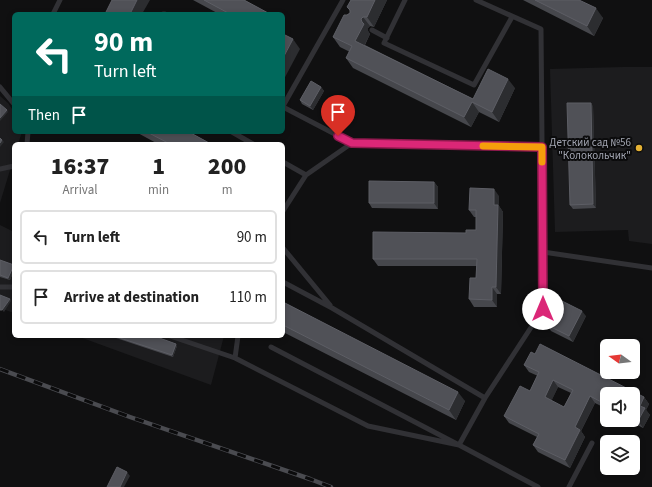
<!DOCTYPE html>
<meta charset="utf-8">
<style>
:root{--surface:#fff;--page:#f2f2f2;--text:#222;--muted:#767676;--line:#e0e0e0}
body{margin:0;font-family:"Source Sans 3",sans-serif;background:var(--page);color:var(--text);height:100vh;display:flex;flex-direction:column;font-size:15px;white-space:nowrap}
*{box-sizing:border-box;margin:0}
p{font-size:13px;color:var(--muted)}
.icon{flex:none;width:22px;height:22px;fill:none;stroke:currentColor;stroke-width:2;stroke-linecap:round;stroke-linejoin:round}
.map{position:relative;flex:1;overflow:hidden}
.drawer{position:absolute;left:12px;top:142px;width:273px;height:196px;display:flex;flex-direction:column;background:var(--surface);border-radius:6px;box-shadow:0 2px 6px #0003}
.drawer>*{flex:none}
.guide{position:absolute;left:12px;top:12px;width:273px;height:122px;border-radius:6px;box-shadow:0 2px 6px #0003;background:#00695c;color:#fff;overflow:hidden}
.needle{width:26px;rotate:285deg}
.tools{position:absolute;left:600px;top:339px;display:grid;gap:8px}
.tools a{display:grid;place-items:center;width:40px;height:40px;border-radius:6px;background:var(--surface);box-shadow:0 2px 6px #0003;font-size:20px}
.pin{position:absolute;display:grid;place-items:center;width:34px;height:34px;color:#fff;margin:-41px -17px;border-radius:50% 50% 50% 0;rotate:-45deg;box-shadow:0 0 4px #0007}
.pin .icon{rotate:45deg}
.me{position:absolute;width:44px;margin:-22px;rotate:0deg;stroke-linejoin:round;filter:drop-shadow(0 0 3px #0008)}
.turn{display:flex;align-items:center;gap:14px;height:84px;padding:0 16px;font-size:18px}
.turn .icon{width:52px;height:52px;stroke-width:2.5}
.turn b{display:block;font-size:28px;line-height:34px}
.then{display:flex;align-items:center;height:38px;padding:0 16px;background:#0003;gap:8px;font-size:15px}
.eta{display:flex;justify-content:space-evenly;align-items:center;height:68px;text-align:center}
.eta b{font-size:24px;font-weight:800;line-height:28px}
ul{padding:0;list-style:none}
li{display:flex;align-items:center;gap:12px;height:54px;margin:0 8px 6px;padding:0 8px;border:2px solid var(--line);border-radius:6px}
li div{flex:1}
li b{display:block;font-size:15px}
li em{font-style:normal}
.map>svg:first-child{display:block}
.built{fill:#1c1c1e}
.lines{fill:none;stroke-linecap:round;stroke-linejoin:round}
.service{stroke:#313135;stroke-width:5}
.rail-casing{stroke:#4a4b50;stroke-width:4.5}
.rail{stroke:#0b0b0c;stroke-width:3;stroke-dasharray:9;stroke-linecap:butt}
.wall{fill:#46474c;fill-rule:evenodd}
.shaded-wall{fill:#2c2d30}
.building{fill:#505157;stroke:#5d5e65;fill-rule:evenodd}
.route-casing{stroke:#8e194d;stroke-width:10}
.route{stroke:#db2777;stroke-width:7}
.slow{stroke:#f59e0b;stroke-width:7}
.poi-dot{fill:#e4b134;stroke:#0b0b0c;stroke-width:1.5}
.labels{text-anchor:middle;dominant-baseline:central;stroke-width:4;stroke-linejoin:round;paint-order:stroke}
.poi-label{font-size:11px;fill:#a2a5b1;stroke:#0b0b0c;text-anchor:end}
</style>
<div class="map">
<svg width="652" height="487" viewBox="0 0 652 487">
<rect width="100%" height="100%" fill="#101011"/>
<path class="built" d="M623,67H652V244L629,241L628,230L555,232L550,69Z
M0,96L8,103L14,112V132H22L18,144H14V157L0,203Z
M0,225L14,232V313L0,308Z
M77,336H224L211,385Z"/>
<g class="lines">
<path class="service" d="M405,0L384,43L474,85L512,17
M476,0L541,29L543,252
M53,14L60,0
M163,14H165
M372,30L387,38
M0,87L14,104
M283,106L343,0
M283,107L352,143
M232,132L253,144
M27,144L28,132
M283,162L306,175
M0,169L14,166
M283,211L306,175L352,143L542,147
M283,248L330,305
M283,282L332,308L485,398
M0,287H14
M170,336L235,358L368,426L459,445L538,487
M271,347L459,445L485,398L543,309V252L652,268
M235,358L238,336
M569,487L592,443"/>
<defs>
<path id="rail" d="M0,369L130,417L310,479L331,487"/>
</defs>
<use href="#rail" class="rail-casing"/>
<use href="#rail" class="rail"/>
</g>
<path class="wall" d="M193,0H244L270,14H219Z
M351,0H387L374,27L370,26L368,28V31L370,34L365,45L473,99L515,88L499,122L479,112L471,127L353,68L346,58L350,52L340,47L333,37L347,15L350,13V11L347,7Z
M523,0H579L603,18L594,36Z
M321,87L324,91L313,110L302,104L300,100Z
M593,106L596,208L573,209L570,205Z
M136,132H189L211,144H158Z
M434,182L438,187V209L372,208L369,203Z
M499,196V206L503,212L501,294H497V307H474L469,299L476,278L477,266H378L373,259L476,230V217H474L469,210Z
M0,260L14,265V270L10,280L0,277Z
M283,302L465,401L456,420L283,332Z
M586,316L573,342L551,331L547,325Z
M110,336H154L177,346L173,357Z
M535,354L644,397L649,404L646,410L650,415L643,428L628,420H633V394H607V409L595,403L581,431L585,437L570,468L538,452L533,445L537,437L509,423L504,416L530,391L538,376L529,372L524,365ZM558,387L571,393L564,407L551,401Z"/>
<path class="shaded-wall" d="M137,0H150L142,14H130Z
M375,0H387L374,27L367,17Z
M596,8L603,18L594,36L587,26Z
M363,17L370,26L368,28V31L370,34L362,50L355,41L362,22L361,19Z
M283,25L285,28L283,33Z
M293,39L300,49L283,81V58Z
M508,79L515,88L499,122L492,112Z
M321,87L324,91L313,110L310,106Z
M472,102L479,112L471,127L464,117Z
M591,103L593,106L596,208L593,204Z
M7,110L8,112L0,121V118Z
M2,140L4,142L0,147V143Z
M434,182L438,187V209L434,203Z
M494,189L499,196V206L503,212L501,294L496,287L494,205Z
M14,265V270L10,280L8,278Z
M492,287L497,294V307L492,300Z
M10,299L11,301L4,312L2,310Z
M582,311L586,316L573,342L569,336Z
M176,344L177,346L173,357L172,355Z
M553,380L558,387L550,404L545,397Z
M458,392L465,401L456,420L449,410Z
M590,396L595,403L581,431L585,437L570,468L565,460L575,427Z
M644,397L649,404L646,410L650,415L643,428L638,421L640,406Z
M127,472L130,476L124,487H120Z"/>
<path class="building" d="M112,0H137L130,14H105Z
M204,0H244L270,14H230Z
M351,0H375L367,17H363L361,19L362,22L364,24L355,41L473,99L488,69L508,79L492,112L472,102L464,117L346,58L352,46L333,37L344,15H347L350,13V10L347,7Z
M535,0H579L596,8L587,26Z
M283,34L293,39L283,58Z
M311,81L321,87L310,106L300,100Z
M567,103H591L593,204L570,205Z
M0,104L7,110L0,118Z
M147,132H189L211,144H170Z
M0,138L2,140L0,143Z
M369,181L434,182V203H369Z
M470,188L494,189V205H498L496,287H492V300L469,299L470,278H476L477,259H373V232L466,233V230H476V210H469Z
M0,260L14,265L8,278L0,275Z
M0,295L10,299L2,310H0Z
M560,300L582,311L569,336L547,325Z
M283,302L458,392L449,410L283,325Z
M114,336H154L176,344L172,355Z
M540,344L644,397L640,406L645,408L638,421L633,418V394H607V405L590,396L575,427L580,430L565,460L533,445L539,434L504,416L520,386L530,391L539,372L524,365L531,352L535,354ZM553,380L573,390L564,407L545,397Z
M117,467L127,472L120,487H107Z"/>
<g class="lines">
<defs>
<path id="route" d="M338,136L352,143L542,147L543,309"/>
</defs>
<use href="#route" class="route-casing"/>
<use href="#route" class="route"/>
<path class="slow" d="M483,146L542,147V162"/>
</g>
<circle class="poi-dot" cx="639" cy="148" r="4"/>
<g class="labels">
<g class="poi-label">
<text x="631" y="142">Детский сад №56<tspan x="631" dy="13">"Колокольчик"</tspan></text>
</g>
</g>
</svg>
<div class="tools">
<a><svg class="needle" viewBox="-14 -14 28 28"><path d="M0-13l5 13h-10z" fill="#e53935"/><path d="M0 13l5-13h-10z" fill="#767676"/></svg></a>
<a><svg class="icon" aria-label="sound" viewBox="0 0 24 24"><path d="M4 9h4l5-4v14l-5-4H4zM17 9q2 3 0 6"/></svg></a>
<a><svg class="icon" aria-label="layers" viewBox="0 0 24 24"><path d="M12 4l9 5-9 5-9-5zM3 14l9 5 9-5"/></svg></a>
</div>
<div class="pin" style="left:338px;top:136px;background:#d93025"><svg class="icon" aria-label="arrive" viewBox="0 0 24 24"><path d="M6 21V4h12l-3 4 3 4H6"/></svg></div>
<svg class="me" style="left:543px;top:309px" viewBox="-20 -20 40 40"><circle r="19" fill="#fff"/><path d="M0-13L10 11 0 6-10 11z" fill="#db2777"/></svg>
<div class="guide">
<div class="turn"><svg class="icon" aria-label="left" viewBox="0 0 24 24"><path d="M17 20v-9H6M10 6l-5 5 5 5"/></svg><div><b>90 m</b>Turn left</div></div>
<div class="then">Then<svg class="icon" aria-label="arrive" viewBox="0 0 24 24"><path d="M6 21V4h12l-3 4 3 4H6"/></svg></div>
</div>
<section class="drawer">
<div class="eta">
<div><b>16:37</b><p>Arrival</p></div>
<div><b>1</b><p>min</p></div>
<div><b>200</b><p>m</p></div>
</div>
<ul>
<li><svg class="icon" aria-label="left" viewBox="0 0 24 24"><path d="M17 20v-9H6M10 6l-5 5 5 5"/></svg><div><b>Turn left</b></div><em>90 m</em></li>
<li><svg class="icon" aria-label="arrive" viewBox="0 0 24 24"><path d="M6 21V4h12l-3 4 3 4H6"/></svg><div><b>Arrive at destination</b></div><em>110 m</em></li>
</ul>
</section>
</div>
